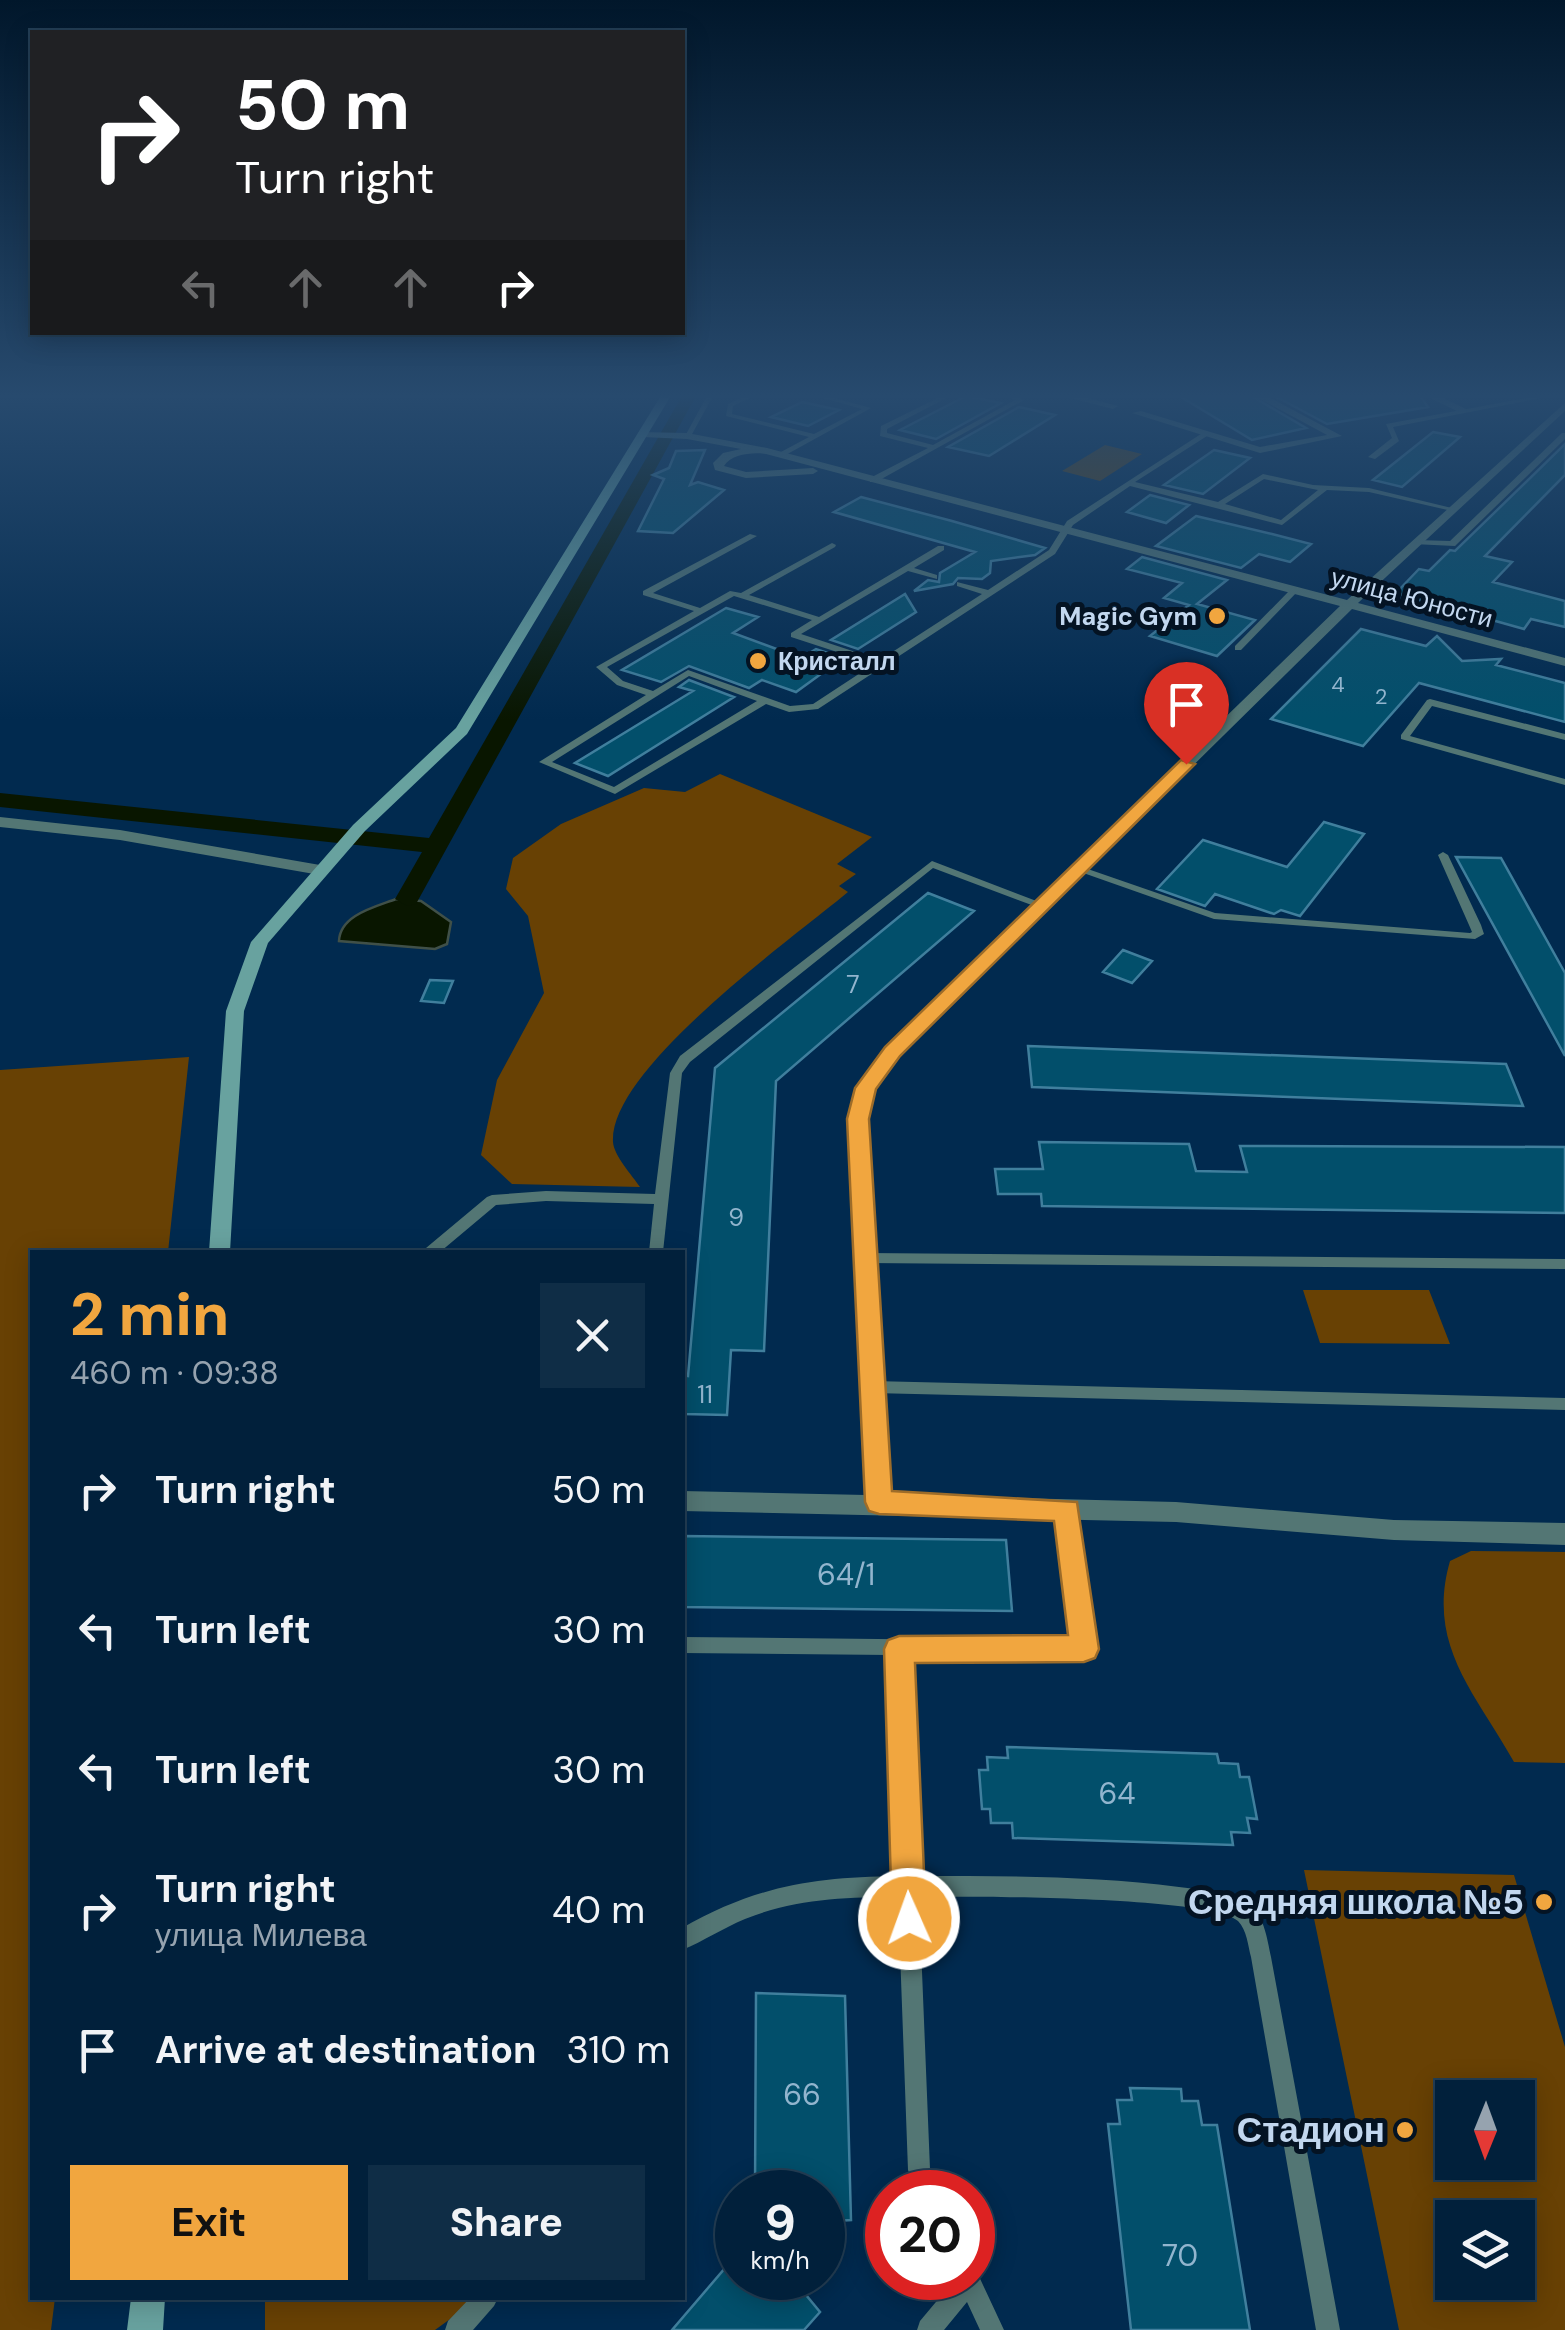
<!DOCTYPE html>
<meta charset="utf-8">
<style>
:root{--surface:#01203b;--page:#0f2d46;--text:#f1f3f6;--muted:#96a3af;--line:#233e55;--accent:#f1a63f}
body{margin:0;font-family:"DM Sans",sans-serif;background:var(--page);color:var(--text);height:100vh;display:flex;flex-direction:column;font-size:38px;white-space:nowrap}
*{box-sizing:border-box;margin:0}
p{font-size:32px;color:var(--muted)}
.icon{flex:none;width:55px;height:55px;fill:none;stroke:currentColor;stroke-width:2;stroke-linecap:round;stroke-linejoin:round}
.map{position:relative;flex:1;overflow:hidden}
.panel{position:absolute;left:30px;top:1250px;width:655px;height:1050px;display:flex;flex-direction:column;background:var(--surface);border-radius:0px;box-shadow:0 5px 25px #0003,0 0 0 2px var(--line)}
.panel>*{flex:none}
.banner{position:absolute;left:30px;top:30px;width:655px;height:305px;border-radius:0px;box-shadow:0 5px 25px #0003,0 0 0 2px var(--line);background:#202124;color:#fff;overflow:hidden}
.needle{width:65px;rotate:181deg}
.fabs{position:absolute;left:1435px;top:2080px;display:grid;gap:20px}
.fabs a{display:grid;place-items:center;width:100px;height:100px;border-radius:0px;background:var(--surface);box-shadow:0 5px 25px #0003,0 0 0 2px var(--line);font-size:50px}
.speed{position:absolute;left:715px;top:2170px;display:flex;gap:20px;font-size:50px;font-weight:700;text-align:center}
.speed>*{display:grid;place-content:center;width:130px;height:130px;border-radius:50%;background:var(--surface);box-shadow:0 5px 25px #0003,0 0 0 2px var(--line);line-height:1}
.speed small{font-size:25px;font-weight:400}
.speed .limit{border:15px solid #d22;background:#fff;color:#111}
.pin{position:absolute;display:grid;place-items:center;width:85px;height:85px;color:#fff;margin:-102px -42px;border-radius:50% 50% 50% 0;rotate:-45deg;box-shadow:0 0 10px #0007}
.pin .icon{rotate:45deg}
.me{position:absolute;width:110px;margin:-55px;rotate:358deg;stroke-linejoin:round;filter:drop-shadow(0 0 8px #0008)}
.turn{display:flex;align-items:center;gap:35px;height:210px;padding:0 40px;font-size:45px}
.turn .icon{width:130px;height:130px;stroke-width:2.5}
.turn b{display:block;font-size:70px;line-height:85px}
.lanes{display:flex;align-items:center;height:95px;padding:0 40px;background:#0003;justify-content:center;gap:50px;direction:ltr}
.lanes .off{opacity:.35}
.round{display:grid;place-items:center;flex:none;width:105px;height:105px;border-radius:0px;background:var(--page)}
.summary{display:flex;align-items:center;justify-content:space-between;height:170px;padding:0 40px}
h1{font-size:60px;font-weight:800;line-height:75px;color:var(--accent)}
.primary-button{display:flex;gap:20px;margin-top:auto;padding:20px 40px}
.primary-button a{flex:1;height:115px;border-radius:0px;background:var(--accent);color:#111;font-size:40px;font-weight:800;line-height:115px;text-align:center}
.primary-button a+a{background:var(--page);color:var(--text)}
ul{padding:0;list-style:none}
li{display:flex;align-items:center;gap:30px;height:140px;padding:0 40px}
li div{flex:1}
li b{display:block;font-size:38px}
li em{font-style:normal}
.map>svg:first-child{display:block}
.green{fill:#684104;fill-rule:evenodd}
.water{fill:#091600;stroke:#405048;stroke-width:2.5}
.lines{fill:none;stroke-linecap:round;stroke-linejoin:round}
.canal{fill:#091600;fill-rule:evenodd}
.building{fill:#024f6b;stroke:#407f9d;stroke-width:2.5}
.lane{fill:#537674;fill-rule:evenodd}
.street{fill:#537674;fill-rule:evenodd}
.secondary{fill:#68a29f;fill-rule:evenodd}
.route{fill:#f1a63f;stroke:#9d6c29;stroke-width:2.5}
.poi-dot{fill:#f1a63f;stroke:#041323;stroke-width:4}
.labels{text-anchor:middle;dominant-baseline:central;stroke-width:10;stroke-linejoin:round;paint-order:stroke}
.far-number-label{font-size:22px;fill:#92b5ce}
.far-street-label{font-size:25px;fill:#c2d7ef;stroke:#041323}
.far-poi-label{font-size:25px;font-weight:bold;fill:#c2d7ef;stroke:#041323;text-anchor:end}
.number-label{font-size:25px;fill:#92b5ce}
.near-number-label{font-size:30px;fill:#92b5ce}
.near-poi-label{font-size:35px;font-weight:bold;fill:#c2d7ef;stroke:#041323;text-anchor:end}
</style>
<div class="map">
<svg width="1565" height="2330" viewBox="0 0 1565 2330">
<rect width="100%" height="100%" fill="#012a4f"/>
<path class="green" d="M1105,445L1142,454L1100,481L1062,471Z
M720,774L872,837L837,864L856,874L839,886L848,892C792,939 609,1069 613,1142C614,1156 632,1175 640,1187L512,1184L481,1155L497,1080L544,993L528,916L506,889L513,858L561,824L644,788L685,792Z
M189,1057L168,1252H32V2298H55L51,2330H0V1070Z
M1303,1290H1429L1450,1344L1320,1343Z
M1471,1551L1565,1552V1763L1514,1762C1475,1692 1426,1645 1450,1561Z
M1304,1870L1514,1875L1565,2047V2330H1399ZM1452,2098H1518V2162H1452ZM1452,2218H1518V2282H1452Z
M265,2298H479L435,2330H265Z"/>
<path class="water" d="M396,899L421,901L451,922L447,944L435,949L339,941C340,915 375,907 396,899Z"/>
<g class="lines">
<path class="canal" d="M683,394H697L416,904L407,906L395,899L422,852L0,807V793L429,838Z"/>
</g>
<path class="building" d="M1176,394H1248L1306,428L1252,440Z
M1271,394H1419L1428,407L1327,424Z
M966,396L1001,403L936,439L900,430Z
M802,402L839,410L808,426L771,417Z
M1019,407L1055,415L989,456L948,447Z
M1433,432L1460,437L1402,487L1373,480Z
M1565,444V475L1485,556L1512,562L1493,582L1565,601V627L1531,619L1524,629L1396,593L1419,569L1429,571L1450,550L1455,551Z
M705,450L690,485L698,482L724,490L673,533L638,531L664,479L653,475L669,468L676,451Z
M1214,450L1250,458L1203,494L1164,485Z
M1150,495L1189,505L1166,523L1127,512Z
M861,497L952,521L1045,548L1035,555L991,561L990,573L982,579L958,578L953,584L914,591L928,580L939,582L940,573L975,552L834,512Z
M1196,516L1272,534L1311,544L1290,562L1259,554L1241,568L1156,546Z
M1142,557L1227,580L1197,604L1255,620L1217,656L1150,636L1189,605L1164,598L1182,583L1127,569Z
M905,594L916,612L858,649L831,640Z
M726,608L758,617L733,633L801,658L816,649L843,658L796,692L762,680L749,688L689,666L661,682L622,670Z
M1361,629L1426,646L1437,636L1462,661L1501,659L1496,665L1565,683V722L1419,683L1363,746L1271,719Z
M689,680L734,697L608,776L575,763L693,691L679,687Z
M1324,822L1364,834L1300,916L1281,910L1274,914L1215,894L1205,906L1157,889L1203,840L1287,867Z
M1456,857L1501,858L1565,973V1056Z
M928,893L974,911L776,1081L764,1351L731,1350L727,1415L684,1414L682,1375L688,1376L715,1068Z
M1123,950L1152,961L1132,983L1103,972Z
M430,980L453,981L444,1003L421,1001Z
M1028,1046L1506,1064L1523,1106L1032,1087Z
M1039,1142L1189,1144L1196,1171L1247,1172L1240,1146L1565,1147V1213L1042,1206L1041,1194H998L995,1169H1043Z
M682,1536L1006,1540L1012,1611L682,1607Z
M1007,1747L1217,1754L1219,1763L1238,1764L1240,1777H1249L1257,1819L1247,1818L1250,1833L1231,1832L1233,1845L1013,1838L1012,1823H991L990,1809H982L979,1770H988L987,1757L1008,1758Z
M756,1993L845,1996L851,2220L822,2222V2192H755Z
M1130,2088L1181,2089L1182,2101H1198L1202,2125H1217L1250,2330H1131L1108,2124H1120L1117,2100H1132Z
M738,2253V2278H792L820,2312L804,2330H672Z"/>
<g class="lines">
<path class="lane" d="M708,394H714L691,436L684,438Z
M750,394H758L733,406L732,414L814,434L862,409L809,394H819L871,408L782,457L778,455L779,453L809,437L726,416L728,404Z
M946,394H954L887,429V433L933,445L1015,400L1003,394H1011L1024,400L876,482H870V478L928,448L880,436L881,426Z
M1548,394H1561L1393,427L1399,441L1375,459L1368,457L1392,438L1386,424Z
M1204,432L1208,434L1207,436L1135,482L1218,502L1263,474L1313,485L1369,488L1456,509L1452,511L1369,492L1327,490L1282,525L1130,486L1073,525L1055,554L818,709L789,712L766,704L615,794L539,762L646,695L617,685L596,667L694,611L643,595V591L750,534L757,536L653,593L700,608L730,591L741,593L832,543L836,545L835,547L749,595L819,617L938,546H944V550L914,568L937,575V579L908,571L801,634L880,660L982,594L957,586V582L988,590L1049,550L1067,521ZM1264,479L1313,489L1318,490L1281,520L1225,504ZM734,596L812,620L791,633V637L874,664L813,704L790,706L688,670L653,691L623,681L607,667ZM689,676L757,701L614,787L552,762Z
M1562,433H1565V439L1455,546L1413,544L1412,542L1416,540L1450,541Z
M1291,589L1298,591L1241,650H1235V646Z
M1430,699L1565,734V740L1432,706L1410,736L1565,779V785L1401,739V735L1427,700Z
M1443,852L1448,855L1481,925L1484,934L1475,939L1214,919L1072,869L1078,866L1082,867L1215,913L1470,933L1472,932L1469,925L1438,855Z
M932,861L1047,905L1041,908L1037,907L933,868L690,1062L682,1073L663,1252H649L654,1204L546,1201L496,1205L440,1252H424L426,1248L487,1197L492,1195L546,1191L655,1194L670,1073L680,1056Z
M865,1253L1565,1259V1269L865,1263L860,1262L858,1258L860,1254Z
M873,1381L1565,1398V1410L873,1393L867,1391L865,1387L867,1383Z
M1067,1503L1073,1505L1075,1510L1093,1649L1090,1655L1084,1657L908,1655L918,1876C1004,1876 1093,1876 1179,1887C1201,1890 1227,1891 1246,1902C1264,1912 1267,1939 1271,1957L1340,2330H1316L1251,1957C1248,1946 1247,1930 1238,1921C1210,1896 967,1896 919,1897L930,2169L940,2192H917L908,2170L898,1897C846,1897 794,1899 745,1919C723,1928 704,1941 682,1950V1928C756,1886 814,1877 898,1876L890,1655L682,1653V1637L1074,1641L1059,1510L1061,1505Z
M972,2268L976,2270L1004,2330H980L967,2302L944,2330H917L920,2321L956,2278H972Z
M470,2298H498L494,2306L473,2330H445L448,2321Z"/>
<path class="street" d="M1055,394H1072L1118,406L1113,409Z
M1251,394H1263L1342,436L1260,453L1132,413L1141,411L1260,447L1327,435Z
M1422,394H1435L1470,411L1461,413Z
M1565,403V411L1358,603L1565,658V666L1352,609L899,1055L875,1089L868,1119L891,1495L1176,1502L1394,1520L1565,1523V1545L1394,1540L1176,1522L682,1511V1491L866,1495L848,1119L857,1088L885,1047L1340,606L766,454C753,452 731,454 724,466L746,472L813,468L818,471L813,474L746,478L715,470L713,463L723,453L741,449L687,439L643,437L638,434L639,432L687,433L767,448L1347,600Z
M0,817L120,830L320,865L328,870L320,875L120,840L0,827Z"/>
<path class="secondary" d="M662,394H672L467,734L365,831L268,943L244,1011L230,1252H209L226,1011L251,942L353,825L456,728Z
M131,2298H165L163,2330H127Z"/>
</g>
<linearGradient id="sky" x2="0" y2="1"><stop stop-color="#01172b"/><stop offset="0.55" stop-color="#274a6e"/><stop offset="1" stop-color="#274a6e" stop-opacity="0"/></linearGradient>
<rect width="1565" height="720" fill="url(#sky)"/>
<path class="route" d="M1181,760L1195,764L900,1056L876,1089L869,1119L892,1491L1077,1502L1099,1649L1095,1658L1084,1662L915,1663L926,1919L921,1931L909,1936L897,1931L892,1919L884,1649L888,1640L899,1636L1068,1635L1054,1521L879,1514L869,1511L865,1502L847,1119L855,1088L885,1047Z"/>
<g class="poi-dot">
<circle cx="1217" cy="616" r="10"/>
<circle cx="758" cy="661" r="10"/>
<circle cx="1544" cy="1902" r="10"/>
<circle cx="1405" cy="2130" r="10"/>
</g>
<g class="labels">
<g class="far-number-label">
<text x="1338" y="684">4</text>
<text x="1381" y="696">2</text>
</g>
<g class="far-street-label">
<text transform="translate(1412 598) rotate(15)">улица Юности</text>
</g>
<g class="far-poi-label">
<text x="1197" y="616">Magic Gym</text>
<text x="778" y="661" text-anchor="start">Кристалл</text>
</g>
<g class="number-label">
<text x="853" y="984">7</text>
<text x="736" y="1217">9</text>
<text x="705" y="1394">11</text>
</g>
<g class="near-number-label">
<text x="846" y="1574">64/1</text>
<text x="1117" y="1793">64</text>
<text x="802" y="2094">66</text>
<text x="1180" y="2255">70</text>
</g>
<g class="near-poi-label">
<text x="1524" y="1902">Средняя школа №5</text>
<text x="1385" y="2130">Стадион</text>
</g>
</g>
</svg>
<div class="fabs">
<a><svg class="needle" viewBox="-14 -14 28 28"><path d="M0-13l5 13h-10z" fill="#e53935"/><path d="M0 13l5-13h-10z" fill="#96a3af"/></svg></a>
<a><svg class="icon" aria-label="layers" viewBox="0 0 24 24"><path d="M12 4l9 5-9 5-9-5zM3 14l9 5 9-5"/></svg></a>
</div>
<div class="speed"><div>9<small>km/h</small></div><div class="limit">20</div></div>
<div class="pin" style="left:1186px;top:764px;background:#d93025"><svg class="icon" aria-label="arrive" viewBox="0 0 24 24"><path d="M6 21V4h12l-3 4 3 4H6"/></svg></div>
<svg class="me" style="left:909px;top:1919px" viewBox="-20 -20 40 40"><circle r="17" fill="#f1a63f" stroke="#fff" stroke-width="3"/><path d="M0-11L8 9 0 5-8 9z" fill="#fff"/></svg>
<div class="banner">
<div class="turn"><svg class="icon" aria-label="right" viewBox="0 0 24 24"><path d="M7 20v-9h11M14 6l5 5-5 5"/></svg><div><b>50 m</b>Turn right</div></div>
<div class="lanes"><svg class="icon off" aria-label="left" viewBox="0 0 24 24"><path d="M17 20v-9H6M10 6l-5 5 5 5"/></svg><svg class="icon off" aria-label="ahead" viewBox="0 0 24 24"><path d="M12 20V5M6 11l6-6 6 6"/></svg><svg class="icon off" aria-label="ahead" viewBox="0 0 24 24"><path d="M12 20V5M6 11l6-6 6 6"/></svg><svg class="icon" aria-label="right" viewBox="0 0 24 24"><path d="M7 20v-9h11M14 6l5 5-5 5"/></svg></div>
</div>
<section class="panel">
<div class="summary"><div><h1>2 min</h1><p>460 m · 09:38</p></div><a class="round"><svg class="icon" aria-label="close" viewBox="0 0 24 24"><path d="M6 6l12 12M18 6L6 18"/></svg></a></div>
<ul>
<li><svg class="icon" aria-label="right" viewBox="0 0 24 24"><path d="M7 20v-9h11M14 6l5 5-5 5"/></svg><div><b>Turn right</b></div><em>50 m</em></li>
<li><svg class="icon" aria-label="left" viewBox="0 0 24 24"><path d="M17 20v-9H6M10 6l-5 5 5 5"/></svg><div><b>Turn left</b></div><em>30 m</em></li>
<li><svg class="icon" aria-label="left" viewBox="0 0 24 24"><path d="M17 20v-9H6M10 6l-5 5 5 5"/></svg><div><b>Turn left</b></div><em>30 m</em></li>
<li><svg class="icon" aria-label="right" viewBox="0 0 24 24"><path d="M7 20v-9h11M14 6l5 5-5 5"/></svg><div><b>Turn right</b><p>улица Милева</p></div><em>40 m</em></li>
<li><svg class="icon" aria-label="arrive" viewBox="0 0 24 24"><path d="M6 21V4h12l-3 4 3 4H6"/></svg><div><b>Arrive at destination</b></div><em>310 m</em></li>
</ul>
<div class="primary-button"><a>Exit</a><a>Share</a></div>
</section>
</div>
